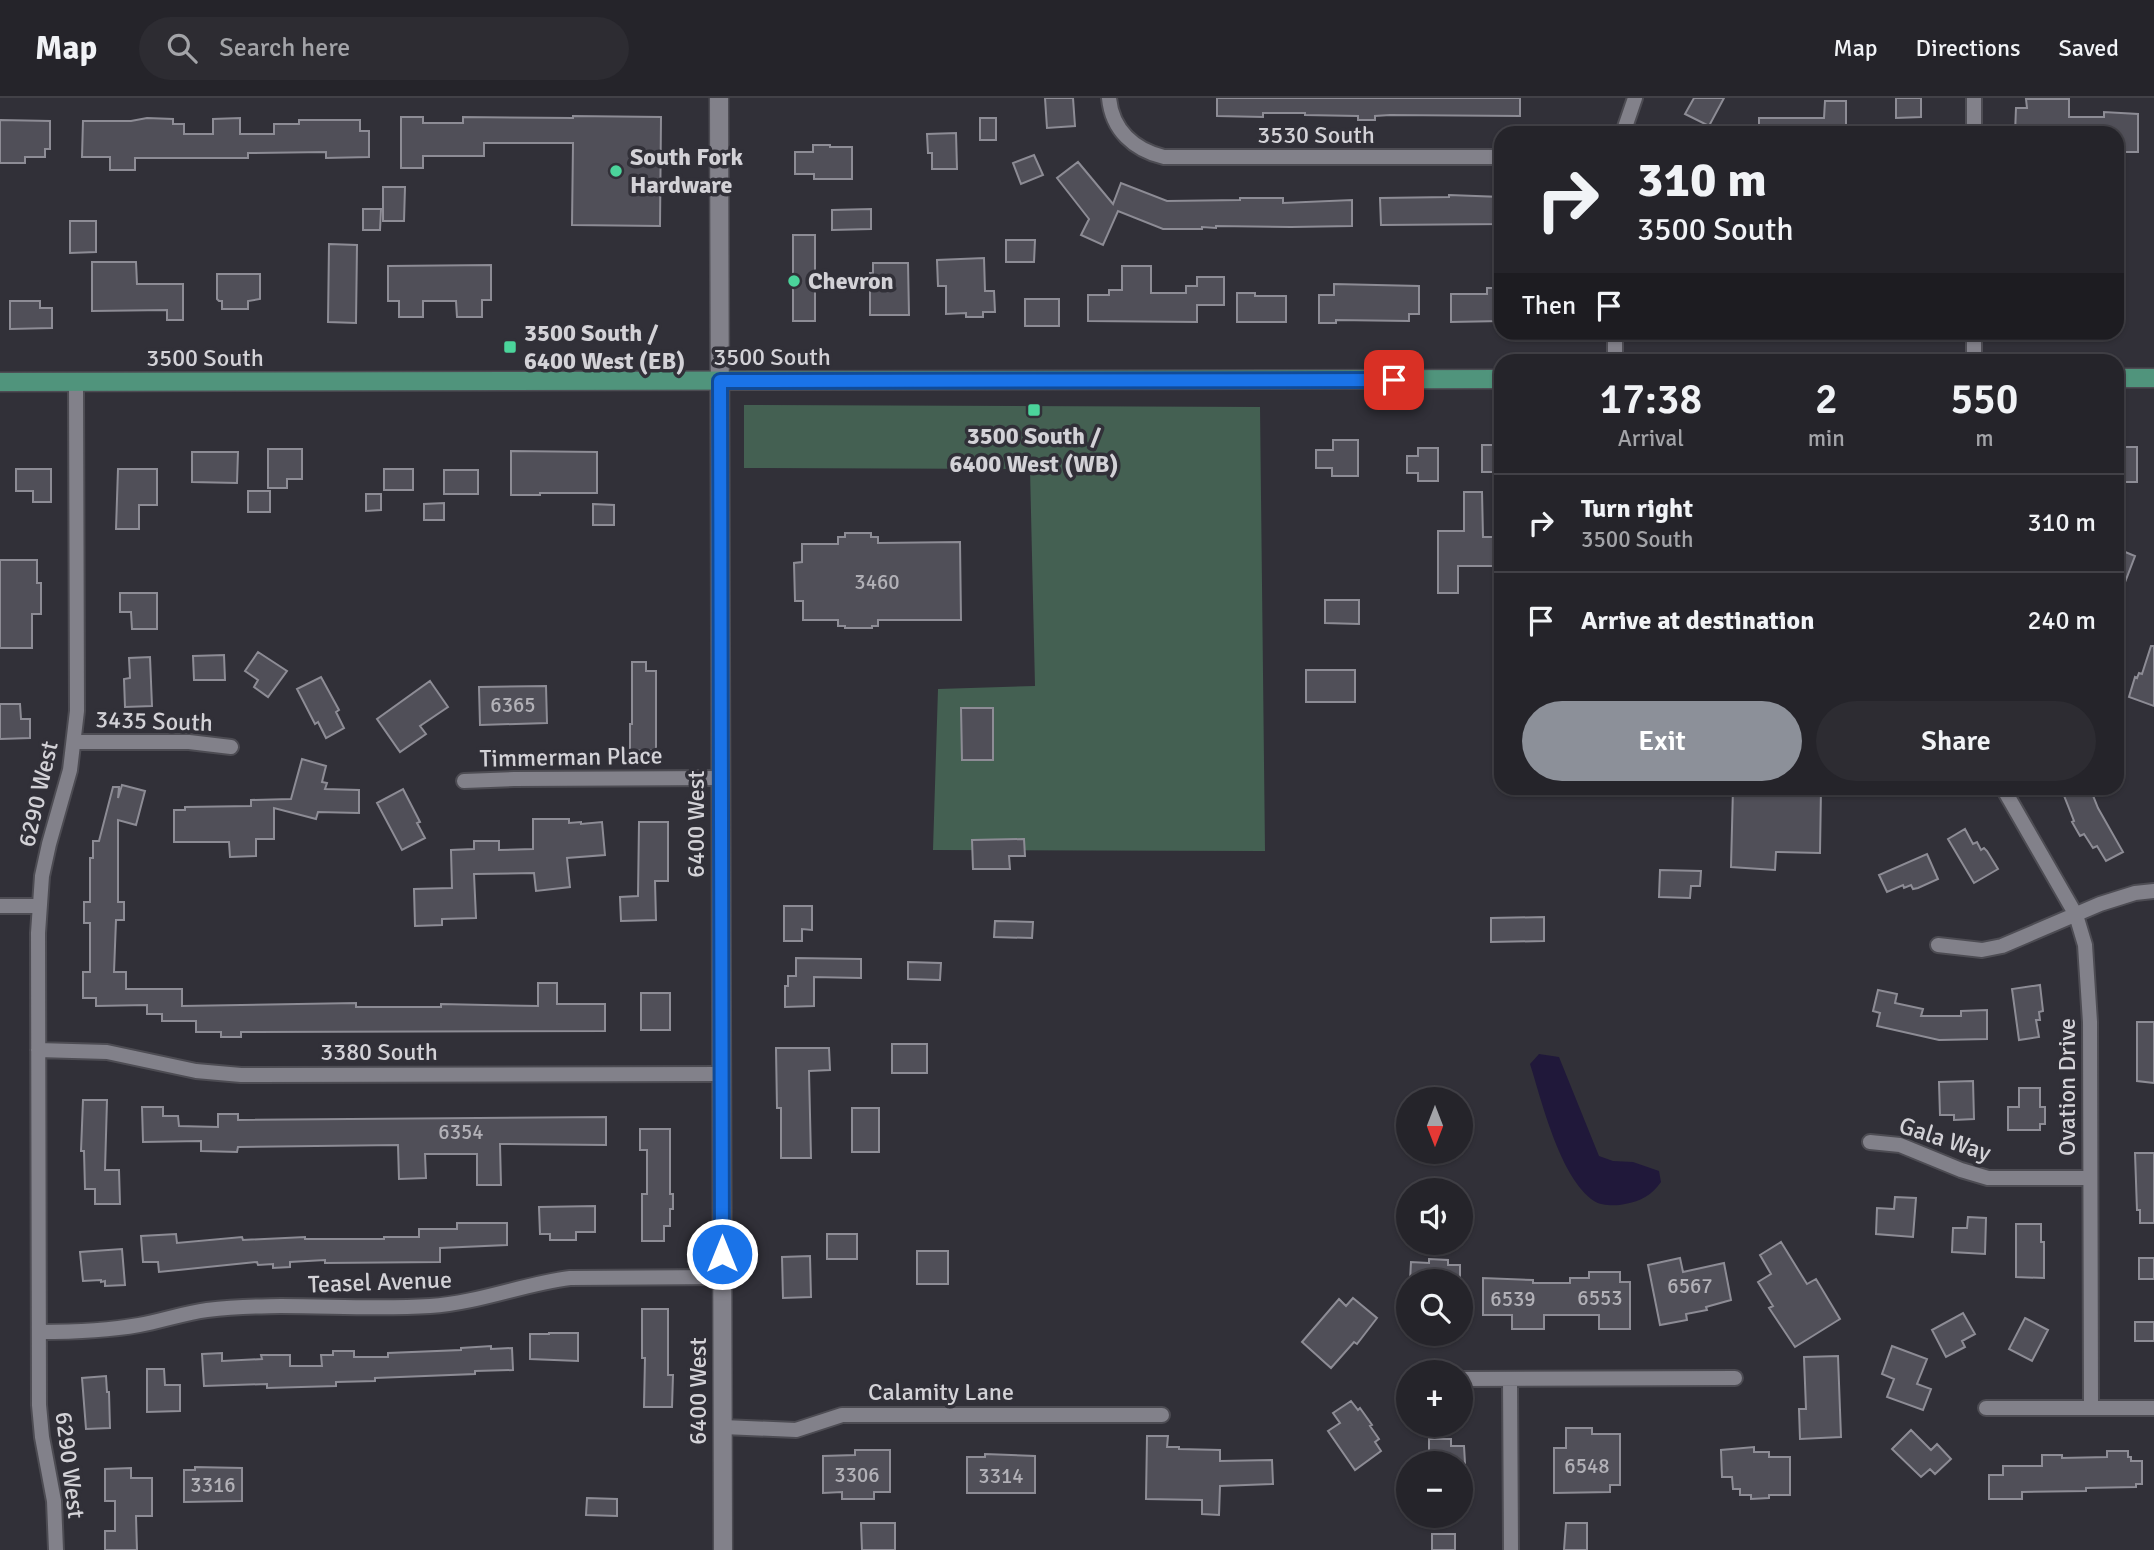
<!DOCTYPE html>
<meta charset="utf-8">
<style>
:root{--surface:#25242a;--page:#2d2c32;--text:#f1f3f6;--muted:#a3a4a8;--line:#424147;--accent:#8c9099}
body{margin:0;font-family:Signika,sans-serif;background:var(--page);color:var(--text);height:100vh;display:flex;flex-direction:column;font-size:26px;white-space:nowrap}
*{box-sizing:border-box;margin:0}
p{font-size:23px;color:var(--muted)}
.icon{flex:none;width:38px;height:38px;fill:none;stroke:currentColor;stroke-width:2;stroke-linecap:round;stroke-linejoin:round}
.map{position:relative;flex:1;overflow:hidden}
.sheet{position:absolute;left:1494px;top:256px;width:630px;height:441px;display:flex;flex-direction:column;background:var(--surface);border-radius:21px;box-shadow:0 2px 5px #0004,0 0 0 2px var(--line)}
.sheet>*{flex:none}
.top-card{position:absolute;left:1494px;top:28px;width:630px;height:214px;border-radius:21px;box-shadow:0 2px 5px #0004,0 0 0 2px var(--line);background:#25242a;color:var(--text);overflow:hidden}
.needle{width:46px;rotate:180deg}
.tools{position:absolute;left:1396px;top:989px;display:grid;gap:14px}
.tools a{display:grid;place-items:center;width:77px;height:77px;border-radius:50%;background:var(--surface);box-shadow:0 2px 5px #0004,0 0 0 2px var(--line);font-size:35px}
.pin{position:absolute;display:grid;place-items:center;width:60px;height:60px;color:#fff;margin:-30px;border-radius:14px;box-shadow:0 4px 10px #0006}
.me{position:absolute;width:77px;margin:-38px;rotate:0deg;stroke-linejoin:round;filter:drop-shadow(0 0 5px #0008)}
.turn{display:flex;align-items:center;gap:24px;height:147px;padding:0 28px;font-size:32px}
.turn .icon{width:91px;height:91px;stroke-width:2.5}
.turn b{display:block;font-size:49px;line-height:60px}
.then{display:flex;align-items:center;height:66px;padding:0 28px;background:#0003;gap:14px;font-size:26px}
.eta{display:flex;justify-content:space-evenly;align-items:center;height:119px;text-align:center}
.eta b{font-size:42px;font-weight:600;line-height:49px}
.cta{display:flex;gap:14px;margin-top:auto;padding:14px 28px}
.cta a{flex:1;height:80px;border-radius:42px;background:var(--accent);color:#fff;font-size:28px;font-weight:600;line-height:80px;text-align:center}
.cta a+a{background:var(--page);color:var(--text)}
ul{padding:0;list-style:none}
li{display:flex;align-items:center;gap:21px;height:98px;padding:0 28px;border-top:2px solid var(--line)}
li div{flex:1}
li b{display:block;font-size:26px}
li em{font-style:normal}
header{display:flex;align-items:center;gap:42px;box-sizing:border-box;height:98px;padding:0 35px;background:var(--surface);border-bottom:2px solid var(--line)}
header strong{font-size:33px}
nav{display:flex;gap:38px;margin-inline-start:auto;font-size:24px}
.search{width:490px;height:63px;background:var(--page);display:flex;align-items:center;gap:18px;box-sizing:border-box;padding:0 24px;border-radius:38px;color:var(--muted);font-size:26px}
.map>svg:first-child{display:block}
.green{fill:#446052}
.water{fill:#20183a}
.building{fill:#504f58;stroke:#8d8c95;stroke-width:2}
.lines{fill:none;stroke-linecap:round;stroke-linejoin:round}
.minor-casing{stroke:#4d4c53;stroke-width:18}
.tertiary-casing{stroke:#4d4c53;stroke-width:21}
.primary-casing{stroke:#4d4c53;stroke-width:21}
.minor{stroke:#82818a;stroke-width:14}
.tertiary{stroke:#82818a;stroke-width:18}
.primary{stroke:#50947c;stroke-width:18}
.route-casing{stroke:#114b97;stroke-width:18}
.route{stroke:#1a73e8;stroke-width:12}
.poi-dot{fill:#4bd49b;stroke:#313038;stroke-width:2.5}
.labels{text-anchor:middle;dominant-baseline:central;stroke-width:7;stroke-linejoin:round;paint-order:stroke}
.number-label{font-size:21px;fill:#b2b1b7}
.street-label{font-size:24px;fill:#d3d2d7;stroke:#313038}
.poi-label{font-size:24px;font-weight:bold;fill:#d3d2d7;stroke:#313038;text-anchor:start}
</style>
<header>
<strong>Map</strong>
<div class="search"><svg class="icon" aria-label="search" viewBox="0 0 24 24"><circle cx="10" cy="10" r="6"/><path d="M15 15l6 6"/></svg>Search here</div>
<nav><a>Map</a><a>Directions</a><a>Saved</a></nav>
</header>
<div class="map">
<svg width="2154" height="1452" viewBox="0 0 2154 1452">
<rect width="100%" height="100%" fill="#313038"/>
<path class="green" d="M744,307L1260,309L1265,753L933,752L938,591L1035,588L1030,371L744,370Z"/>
<path class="water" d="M1539,956L1559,959L1599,1058L1613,1063L1633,1064L1659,1073L1661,1084C1652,1097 1641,1103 1625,1106C1617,1108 1601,1108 1594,1103C1560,1080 1542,1004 1530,966Z"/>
<path class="building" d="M1045,0H1073L1075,28L1047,30Z
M1217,0H1520V18L1390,17L1375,18V22H1358V18L1305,17V15H1263V19L1217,18Z
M1694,0H1724L1709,28L1685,16Z
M1896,0H1921V19L1896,20Z
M2026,1H2069V19H2104V14L2138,16V54H2118V35H2015L2016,10H2027Z
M1825,3H1846V35H1759V20H1824Z
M573,18L661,19L660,128L572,127L573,45H484V58H423V70H401V19H423V25H463V19L573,20Z
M147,20L173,21V26H184V36H213V21L240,20V36H274V26H299V22H360V33H369V59L326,60V54L248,55V60H135V72H110V59H82L83,23H131Z
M980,20H996V42H980Z
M0,22L50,23V51H45V59H25V65H0Z
M956,35L957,71H932V55H928L927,36Z
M813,47H830V49H852V81H814V76H795V54H813Z
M1034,57L1043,77L1021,86L1013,65Z
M1078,64L1113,106L1121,85L1167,103L1240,102V100H1283V105L1352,102V128L1291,129L1216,128V130L1202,129V131H1163L1118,113L1103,147L1081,137L1089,121L1057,80Z
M383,89H405L404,123H383Z
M1449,97L1502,99V126L1381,127L1380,100L1449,99Z
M363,111H381L380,132H363Z
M871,111V131L832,132V112Z
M70,123H96V154L70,155Z
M793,137H815V223H793Z
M1006,142H1035L1034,164H1006Z
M329,146L357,147L356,225L328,224Z
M984,160L985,193H994L995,214H983V219H966V215L946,216V188H938L937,162Z
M92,164H136L137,186H183V222H167V212L92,213Z
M873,165H908L909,217H870V175H873Z
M491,167V202H482V219H457L456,203H423V219H399V203H388V168Z
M1122,168H1151V195H1186V188H1197V179H1224V207H1197V224L1088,223V197H1109V192H1122Z
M217,176H260V201L248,203V211H222V203H219L217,201Z
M1334,186L1419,188V216H1409V223L1336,222V225H1319V197H1334Z
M1487,190H1502V223L1451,224V196H1487Z
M1237,195H1255V198H1286V224H1237Z
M1025,201H1059V228H1025Z
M10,203H40V210H52V230L10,231Z
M1333,342H1358V378H1332V370H1316V352H1333Z
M1482,347H1502V374H1482Z
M2118,349H2137V384H2118Z
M1418,350H1438V383H1418V375H1407V358H1418Z
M268,351H302V381H287V390H268Z
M511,353L597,354V395H540V397H511Z
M192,354H238L237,385L192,384Z
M16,371H51V404H33V393H16Z
M118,371H157V407H139V431H116Z
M384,371H413V392H384Z
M444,372H478V396H444Z
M248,393H270V414H248Z
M1464,394H1482L1483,439H1502V468H1458V495H1438V433H1464Z
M366,396H381V412L366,413Z
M444,405V422H424V406Z
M593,406L614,407V427H593Z
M845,435H871V439H878V445L960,444L961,522H878V528H872V530H845V528H838V522H803V503H795L794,465L802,464V446H838V439H845Z
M2118,451L2135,458L2119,500L2118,499Z
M0,462H37V485H41V516H32V550H0Z
M120,495H157V531H132L131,514H120Z
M1325,502H1359V526L1325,525Z
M2151,548H2154V608L2129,599L2135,579L2137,580L2139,575L2142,576Z
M258,554L287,573L268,599L254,589L258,582L245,573Z
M224,557L225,582H194L193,558Z
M150,559L152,608L125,609L124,581L130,580L129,560Z
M632,564H646V573H656V652L630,653V626H632Z
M1306,572H1355V604H1306Z
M321,579L339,612L336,614L344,630L326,640L318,624L315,626L297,591Z
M430,583L448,609L420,628L426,636L400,654L377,621Z
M546,588L547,625L480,627L479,589Z
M0,606H20L21,621H30V640L0,641Z
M961,610H993V662H962Z
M302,661L326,668L322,684L327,685L325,691L359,692V715L318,714L316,721L274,710V741H256V758L230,759L229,744H174V712H185V709L251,708V702L291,701Z
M122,687L145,693L136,727L118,722V804H124V822H116L114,874H126V891H182V908L356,905V909H441V906L538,908V885H557V906H605V933L241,934V939H221V934H196V923H162V916H147V907L96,908V900H83V874H90V825H84V804H90V760H93V743H99L113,689H119L118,700Z
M1733,690H1821L1820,755L1776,754L1775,772L1731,769Z
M2061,690H2090L2098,710L2123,754L2106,763L2097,748L2093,750L2084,736L2080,738L2072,724L2074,723Z
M403,691L420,724L417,725L425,740L402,752L377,705Z
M533,721H569V725L581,724V726L602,724L605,757L567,760L570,789L536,793L534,775L474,776L476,820L442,821V827L415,828L414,791L452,790L451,752L474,751V743H499V752L533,751Z
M639,724H668V783H655L656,822L621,823L620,799L638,798Z
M1965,731L1973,746L1977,744L1981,752L1984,750L1987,753L1998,771L1974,785L1948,741Z
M1024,741L1025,758H1009L1010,771H973L972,742Z
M1927,756L1938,781L1918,790L1913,791L1911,787L1904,790L1903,787L1887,794L1879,777Z
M1660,772L1701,773L1700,788H1691L1690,800L1659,799Z
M784,808H812V832L802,831V843H784Z
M1544,819V843L1491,844V820Z
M995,823L1033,824L1032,840L994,839Z
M796,860L861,861V880L814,879V908L785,909V888H788V878H796Z
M908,864L941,865L940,882L908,881Z
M2040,887L2043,913L2039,914L2040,922H2036L2039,939L2019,942L2012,891Z
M1878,892L1897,896L1895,905L1923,911L1921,918H1961V913L1987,912V941L1939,942L1877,928L1880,915L1873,913Z
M641,895H670V932H641Z
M2137,924H2154V985L2137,983Z
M892,946H927V975H892Z
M776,950H829L830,972L809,973L811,1060H781V1010H777Z
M1973,983L1974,1021L1954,1022V1017H1940L1939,984Z
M2019,990H2040V1009H2045V1026H2040V1032H2008V1009H2019Z
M83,1002H107L105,1072H119L120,1106H95V1091H85L84,1053H81Z
M142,1009H163V1018H178L179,1028L218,1029V1016H238V1022L606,1019V1047L500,1046L501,1087H477V1056H425L426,1080L399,1081L398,1047L238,1049L237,1054L201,1053V1043L143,1044Z
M852,1010H879V1054H852Z
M640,1031H670V1096H673V1111H670V1128H664V1143H642V1096H647V1052H640Z
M2135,1055H2154V1125H2140V1112H2137Z
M1895,1099L1916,1100L1913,1139L1876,1136L1877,1110L1894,1111Z
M595,1108V1134H576V1142H550V1136H540L539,1109Z
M1968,1119L1986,1120L1985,1156L1952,1154L1953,1130H1967Z
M457,1125H507V1147L440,1150V1164L325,1165V1162L290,1164V1169L273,1170V1166L258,1167L257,1164L159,1174L158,1164H143L141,1138L176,1136L177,1145L242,1139L243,1142L305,1139V1141H384V1139H419V1131H457Z
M2016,1126H2041V1144H2044V1180L2016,1179Z
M827,1136H857V1161H827Z
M1781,1144L1807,1186L1816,1181L1840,1221L1795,1249L1769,1210L1773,1208L1758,1184L1771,1176L1760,1157Z
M122,1151L125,1187L105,1188V1183L101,1184V1182L83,1183L80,1154Z
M917,1153H948V1186H917Z
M810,1158L811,1199L783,1200L782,1159Z
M1680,1160L1683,1174L1724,1165L1731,1202L1706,1209L1707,1212L1686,1216L1687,1222L1660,1227L1648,1167Z
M2139,1160H2154V1181H2139Z
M1429,1161L1448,1162V1167H1460V1183H1410L1411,1164L1429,1165Z
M1589,1174H1620V1184H1630V1231H1599V1217H1544V1231H1512V1217H1483V1180L1533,1182V1185H1570V1180H1589Z
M1353,1200L1377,1220L1357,1246L1354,1244L1331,1270L1302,1244L1339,1201L1346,1208Z
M642,1211H668V1277H673L672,1309H644L645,1260H642Z
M1963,1215L1975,1236L1962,1243L1965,1249L1946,1259L1932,1232Z
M2025,1220L2048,1232L2032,1263L2009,1251Z
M2135,1224H2154V1243H2135Z
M549,1235H578V1263L530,1261V1236H549Z
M491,1248V1251L512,1250L513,1272L475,1273V1276L375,1280V1283L336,1284V1288L267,1290V1286L204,1288L202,1256L222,1255V1263L262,1261L261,1257H290V1268H322L321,1257H333V1253H354V1259H388V1255L461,1252V1250Z
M1892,1248L1927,1261L1917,1286L1931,1291L1923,1312L1887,1299L1894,1281L1882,1276Z
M1838,1258L1841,1339L1800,1341L1799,1311H1806L1804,1259Z
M147,1271H164L165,1287H180V1313L147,1314Z
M106,1278L107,1294H109L110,1330L86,1331L82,1280Z
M1351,1303L1358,1312L1360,1310L1372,1327L1370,1328L1379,1341L1375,1344L1381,1353L1355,1372L1328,1333L1340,1325L1333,1315Z
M1566,1330H1592V1336H1620V1387H1610V1394L1554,1395V1350H1566Z
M1911,1332L1931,1352L1937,1346L1951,1361L1935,1376L1930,1371L1921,1379L1892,1351Z
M1147,1338H1168L1167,1349H1179V1351L1220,1352V1363L1272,1362L1273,1386L1220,1388L1219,1417L1202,1416V1402L1146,1401Z
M1429,1341H1451V1348H1464L1465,1365H1429Z
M1754,1349V1354H1769V1359H1790V1397H1769V1400L1751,1401V1397H1740V1391H1733L1732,1379H1722L1721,1352Z
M855,1352H890V1394H874V1401H842V1394L823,1395V1358L855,1357Z
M2107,1353H2128V1359H2131V1363H2142V1386H2136V1389L2086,1390V1393L2022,1394V1401H1989V1377H2003V1368H2042V1357H2062V1360L2107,1359Z
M985,1356L1035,1358V1395H967V1359H985Z
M195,1369L242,1370V1403L184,1404V1372H195Z
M131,1370V1380H152V1418H136L137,1452H105V1433H115V1403H105V1371Z
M587,1400L617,1401V1418L586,1417Z
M861,1425H895V1452H862Z
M1566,1425H1587V1452H1564Z
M1432,1436H1455V1452H1432Z"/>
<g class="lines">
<defs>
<path id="minor" d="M1109,0C1112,32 1134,52 1164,59H1502
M1974,0V35
M1623,35L1635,0
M1615,234V262
M1974,234V262
M74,644H189L231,649
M464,683L514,681L721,680
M2003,690L2076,817L2085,847L2090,924L2091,1310
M0,808H39
M1938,847L1982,852L2002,848L2100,806L2135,795L2154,793
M38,952L107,954L196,973L241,977L722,976
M1870,1044L1900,1047L1961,1072L1988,1080H2090
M39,1234C73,1234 106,1233 139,1227C162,1223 184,1215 207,1212C281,1203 356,1213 430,1208C478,1205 523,1186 570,1180L722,1179
M1461,1281L1735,1280
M1510,1281L1511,1452
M1986,1310H2154
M723,1329L796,1332L842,1317H1162
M56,1452L54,1403L42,1339L39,1307L38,835L42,778L49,746L70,672L77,613L76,284"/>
<path id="tertiary" d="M719,0L723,1452"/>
<path id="primary" d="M2118,280H2154
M0,284L1502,281"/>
</defs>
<use href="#minor" class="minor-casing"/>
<use href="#tertiary" class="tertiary-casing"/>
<use href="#primary" class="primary-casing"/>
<use href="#minor" class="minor"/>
<use href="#tertiary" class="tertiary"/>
<use href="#primary" class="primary"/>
</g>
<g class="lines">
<defs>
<path id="route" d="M722,1156L720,283L1394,282"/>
</defs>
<use href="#route" class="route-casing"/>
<use href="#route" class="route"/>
</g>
<g class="poi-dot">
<circle cx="616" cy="73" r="7"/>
<circle cx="794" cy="183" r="7"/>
<rect x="503" y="242" width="14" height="14" rx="3.5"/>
<rect x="1027" y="305" width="14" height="14" rx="3.5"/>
</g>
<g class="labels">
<g class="number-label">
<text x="877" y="484">3460</text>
<text x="513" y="607">6365</text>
<text x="461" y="1034">6354</text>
<text x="1690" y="1188">6567</text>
<text x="1600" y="1200">6553</text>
<text x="1513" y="1201">6539</text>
<text x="1587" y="1368">6548</text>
<text x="857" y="1377">3306</text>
<text x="1001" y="1378">3314</text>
<text x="213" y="1387">3316</text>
</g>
<g class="street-label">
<text x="1316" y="37">3530 South</text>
<text x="772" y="259">3500 South</text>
<text x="205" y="260">3500 South</text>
<text transform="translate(154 623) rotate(2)">3435 South</text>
<text transform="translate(571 659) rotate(-1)">Timmerman Place</text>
<text transform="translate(38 696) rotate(-77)">6290 West</text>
<text transform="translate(696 726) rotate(-90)">6400 West</text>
<text x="379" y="954">3380 South</text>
<text transform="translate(2067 989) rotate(-90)">Ovation Drive</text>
<text transform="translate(1945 1041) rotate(18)">Gala Way</text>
<text transform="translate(380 1184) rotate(-2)">Teasel Avenue</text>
<text transform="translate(698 1293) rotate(-90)">6400 West</text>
<text x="941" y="1294">Calamity Lane</text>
<text transform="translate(70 1367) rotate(83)">6290 West</text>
</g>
<g class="poi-label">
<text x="630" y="59">South Fork<tspan x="630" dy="28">Hardware</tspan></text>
<text x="808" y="183">Chevron</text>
<text x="524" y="235">3500 South /<tspan x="524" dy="28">6400 West (EB)</tspan></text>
<text x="1034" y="338" text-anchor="middle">3500 South /<tspan x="1034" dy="28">6400 West (WB)</tspan></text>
</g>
</g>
</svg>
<div class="tools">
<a><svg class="needle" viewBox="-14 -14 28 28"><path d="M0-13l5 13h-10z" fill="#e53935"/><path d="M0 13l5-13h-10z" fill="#a3a4a8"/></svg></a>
<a><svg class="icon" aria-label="sound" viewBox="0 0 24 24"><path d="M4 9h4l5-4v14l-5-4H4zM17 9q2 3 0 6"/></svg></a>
<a><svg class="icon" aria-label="search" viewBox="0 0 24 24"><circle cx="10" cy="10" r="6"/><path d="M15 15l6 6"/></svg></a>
<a>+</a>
<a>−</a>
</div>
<div class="pin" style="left:1394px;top:282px;background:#d93025"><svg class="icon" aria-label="arrive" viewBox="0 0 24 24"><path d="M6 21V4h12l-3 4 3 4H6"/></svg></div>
<svg class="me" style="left:722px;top:1156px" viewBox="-20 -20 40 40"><circle r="17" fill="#1a73e8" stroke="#fff" stroke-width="3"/><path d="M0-11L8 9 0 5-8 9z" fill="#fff"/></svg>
<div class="top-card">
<div class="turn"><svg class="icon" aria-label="right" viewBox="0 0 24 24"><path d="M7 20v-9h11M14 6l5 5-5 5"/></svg><div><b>310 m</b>3500 South</div></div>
<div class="then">Then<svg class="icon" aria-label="arrive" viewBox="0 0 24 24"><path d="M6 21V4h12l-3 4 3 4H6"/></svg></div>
</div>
<section class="sheet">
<div class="eta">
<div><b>17:38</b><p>Arrival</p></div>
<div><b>2</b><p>min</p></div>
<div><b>550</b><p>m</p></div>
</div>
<ul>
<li><svg class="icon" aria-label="right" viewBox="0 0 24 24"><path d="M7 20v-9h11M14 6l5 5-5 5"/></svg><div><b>Turn right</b><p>3500 South</p></div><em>310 m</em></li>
<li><svg class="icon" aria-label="arrive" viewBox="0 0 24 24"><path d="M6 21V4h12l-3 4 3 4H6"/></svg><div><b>Arrive at destination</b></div><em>240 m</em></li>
</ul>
<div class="cta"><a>Exit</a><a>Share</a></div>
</section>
</div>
